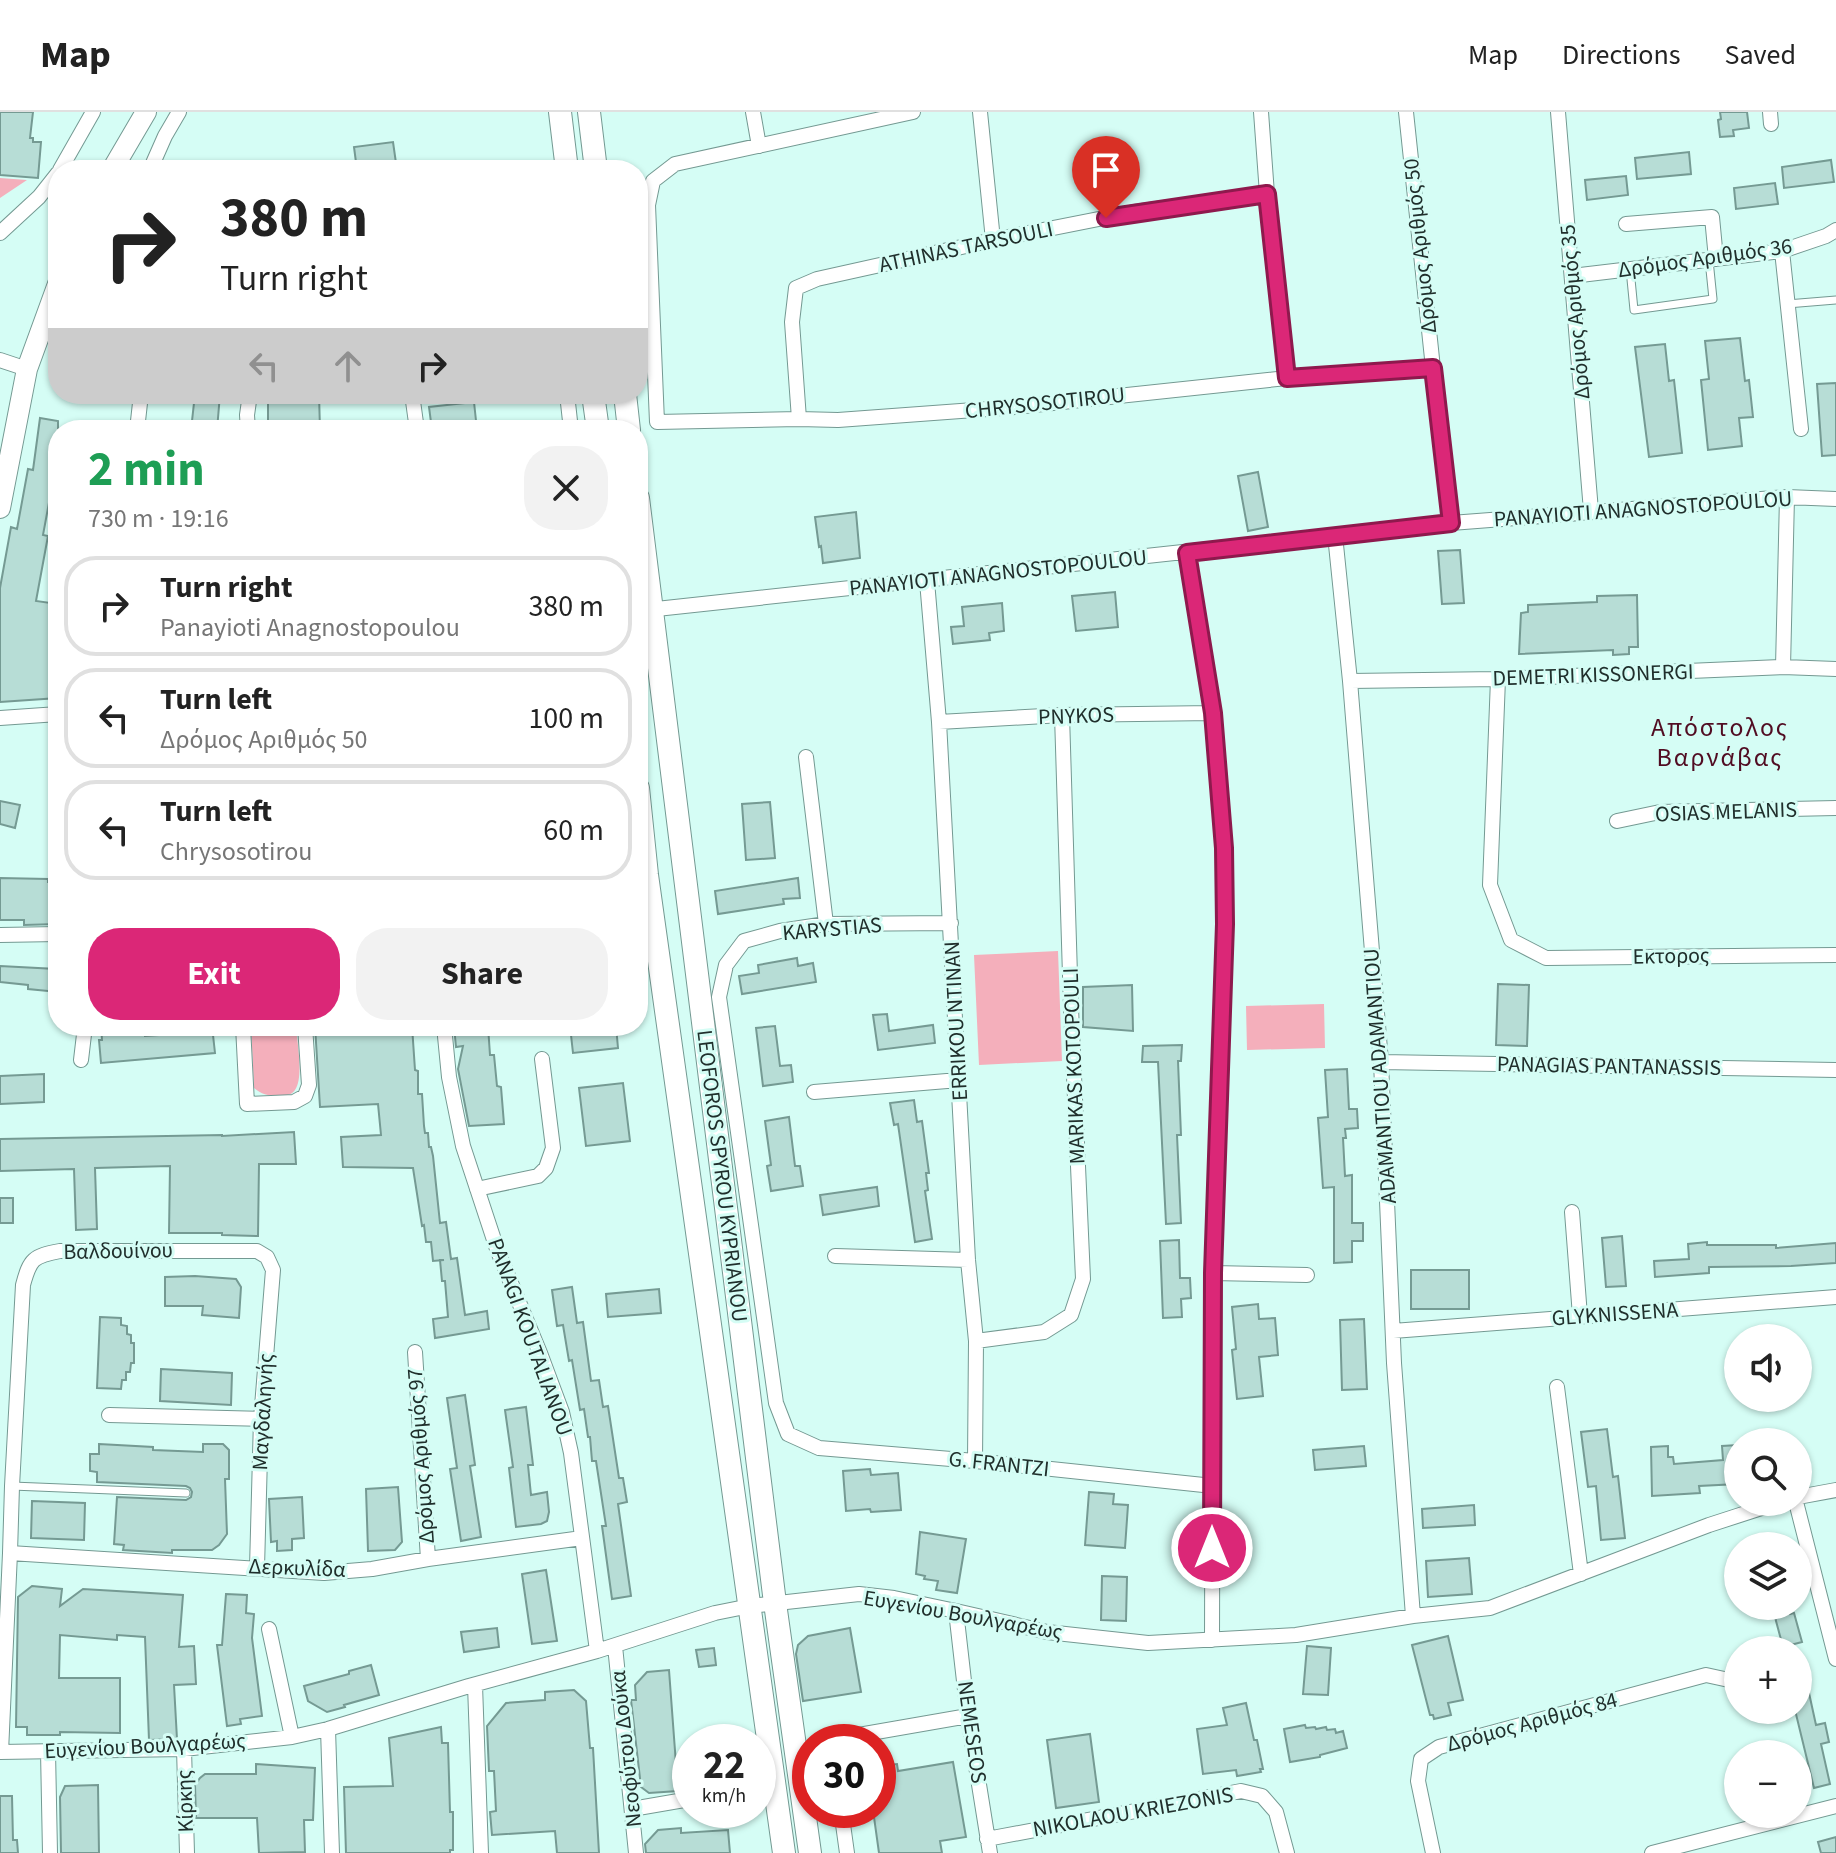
<!DOCTYPE html>
<meta charset="utf-8">
<style>
:root{--surface:#fff;--page:#f2f2f2;--text:#222;--muted:#767676;--line:#e0e0e0;--accent:#db2777}
body{margin:0;font-family:"Source Sans 3",sans-serif;background:var(--page);color:var(--text);height:100vh;display:flex;flex-direction:column;font-size:30px;white-space:nowrap}
*{box-sizing:border-box;margin:0}
p{font-size:26px;color:var(--muted)}
.icon{flex:none;width:44px;height:44px;fill:none;stroke:currentColor;stroke-width:2;stroke-linecap:round;stroke-linejoin:round}
.map{position:relative;flex:1;overflow:hidden}
.details{position:absolute;left:48px;top:308px;width:600px;height:616px;display:flex;flex-direction:column;background:var(--surface);border-radius:32px;box-shadow:0 2px 6px #0004}
.details>*{flex:none}
.hud{position:absolute;left:48px;top:48px;width:600px;height:244px;border-radius:32px;box-shadow:0 2px 6px #0004;background:#fff;color:var(--text);overflow:hidden}
.tools{position:absolute;left:1724px;top:1212px;display:grid;gap:16px}
.tools a{display:grid;place-items:center;width:88px;height:88px;border-radius:50%;background:var(--surface);box-shadow:0 2px 6px #0004;font-size:40px}
.speed{position:absolute;left:672px;top:1612px;display:flex;gap:16px;font-size:40px;font-weight:700;text-align:center}
.speed>*{display:grid;place-content:center;width:104px;height:104px;border-radius:50%;background:var(--surface);box-shadow:0 2px 6px #0004;line-height:1}
.speed small{font-size:20px;font-weight:400}
.speed .limit{border:12px solid #d22;background:#fff;color:#111}
.pin{position:absolute;display:grid;place-items:center;width:68px;height:68px;color:#fff;margin:-82px -34px;border-radius:50% 50% 50% 0;rotate:-45deg;box-shadow:0 0 8px #0007}
.pin .icon{rotate:45deg}
.me{position:absolute;width:88px;margin:-44px;rotate:0deg;stroke-linejoin:round;filter:drop-shadow(0 0 6px #0008)}
.turn{display:flex;align-items:center;gap:28px;height:168px;padding:0 40px;font-size:36px}
.turn .icon{width:104px;height:104px;stroke-width:2.5}
.turn b{display:block;font-size:56px;line-height:68px}
.lanes{display:flex;align-items:center;height:76px;padding:0 40px;background:#0003;justify-content:center;gap:40px;direction:ltr}
.lanes .off{opacity:.35}
.round{display:grid;place-items:center;flex:none;width:84px;height:84px;border-radius:32px;background:var(--page)}
.headline{display:flex;align-items:center;justify-content:space-between;height:136px;padding:0 40px}
h1{font-size:48px;font-weight:700;line-height:60px;color:#1e9e55}
.cta{display:flex;gap:16px;margin-top:auto;padding:16px 40px}
.cta a{flex:1;height:92px;border-radius:32px;background:var(--accent);color:#fff;font-size:32px;font-weight:700;line-height:92px;text-align:center}
.cta a+a{background:var(--page);color:var(--text)}
ul{padding:0;list-style:none}
li{display:flex;align-items:center;gap:24px;height:100px;margin:0 16px 12px;padding:0 24px;border:4px solid var(--line);border-radius:32px}
li div{flex:1}
li b{display:block;font-size:30px}
li em{font-style:normal}
header{display:flex;align-items:center;gap:48px;box-sizing:border-box;height:112px;padding:0 40px;background:var(--surface);border-bottom:2px solid var(--line)}
header strong{font-size:38px}
nav{display:flex;gap:44px;margin-inline-start:auto;font-size:28px}
.map>svg:first-child{display:block}
.green{fill:#f4afbb}
.building{fill:#b7ddd6;stroke:#759a93;stroke-width:2}
.lines{fill:none;stroke-linecap:round;stroke-linejoin:round}
.service-casing{stroke:#749992;stroke-width:9}
.minor-casing{stroke:#749992;stroke-width:16}
.secondary-casing{stroke:#749992;stroke-width:22}
.primary-casing{stroke:#749992;stroke-width:24}
.service{stroke:#fff;stroke-width:7}
.minor{stroke:#fff;stroke-width:14}
.secondary{stroke:#fff;stroke-width:20}
.primary{stroke:#fff;stroke-width:22}
.route-casing{stroke:#8e194d;stroke-width:20}
.route{stroke:#db2777;stroke-width:14}
.labels{text-anchor:middle;dominant-baseline:central;stroke-width:6;stroke-linejoin:round;paint-order:stroke}
.street-label{font-size:22px;fill:#202f2c;stroke:#d5fdf5}
.quarter-label{font-size:26px;letter-spacing:2px;fill:#510c22;stroke:#d5fdf5}
</style>
<header>
<strong>Map</strong>
<nav><a>Map</a><a>Directions</a><a>Saved</a></nav>
</header>
<div class="map">
<svg width="1836" height="1741" viewBox="0 0 1836 1741">
<rect width="100%" height="100%" fill="#d5fdf5"/>
<path class="green" d="M0,66L27,68L0,86Z
M1058,839L1062,949L979,953L974,843Z
M1324,892L1325,936L1247,938L1246,894Z
M251,914H296C297,930 304,965 295,978C291,984 284,984 278,984C268,984 261,982 254,976Z"/>
<path class="building" d="M0,0H33L30,26H33V30H41L38,66L0,63Z
M1720,0H1747L1749,16L1733,18L1734,24L1720,25L1718,8L1721,7Z
M393,30L397,58H357L354,35Z
M1689,40L1691,62L1637,67L1635,46Z
M1831,48L1834,70L1784,76L1782,55Z
M1626,64L1628,83L1587,88L1585,68Z
M1775,71L1778,92L1736,97L1734,76Z
M1740,226L1745,269L1749,268L1753,305L1739,306L1742,334L1708,338L1701,268L1709,267L1705,229Z
M1665,232L1669,269L1674,268L1682,341L1649,345L1635,235Z
M1836,271V343L1822,344L1817,272Z
M195,282H220L217,318H191Z
M270,282H319L320,318H268V288Z
M474,290L477,318H432L429,295Z
M40,306L58,309V342L43,423L48,424L36,489L58,492V586L0,590V476L11,415L17,417L28,357L33,358Z
M1258,360L1268,415L1248,419L1238,364Z
M856,400L860,446L823,451L821,434L819,435L815,405Z
M1460,438L1464,491L1442,492L1438,439Z
M1115,480L1118,515L1076,519L1072,484Z
M1637,483L1638,535H1629V542L1613,543V538L1519,542L1521,501L1528,500V493L1597,490V484Z
M1002,491L1004,519L989,521L990,528L953,532L951,515L964,514L962,495Z
M0,689L20,693L15,716L0,712Z
M770,690L775,746L746,748L742,692Z
M0,766L48,767V770H58V812L24,813V808H0Z
M798,766L800,786L783,787L784,792L718,802L715,779Z
M797,846L798,854L813,851L816,870L742,882L739,864L759,861L758,853Z
M0,854L56,857L55,861H58V880L28,877V873L0,870Z
M1498,872L1529,873L1527,934L1496,933Z
M1132,873L1133,919L1083,915V875Z
M887,902L889,919L933,913L935,931L878,938L873,903Z
M101,914H144L145,924L173,922L172,914H212L215,941L101,951L99,928H102Z
M315,914H412L415,958L418,959V982H422L424,1014L425,1021H428L429,1035H431L433,1044L440,1111L446,1110L451,1147L457,1146L465,1203L487,1199L489,1217L435,1226L433,1207L448,1205L445,1169H442L440,1148H444L433,1149L431,1130H426L424,1113L422,1114L413,1056L343,1055L341,1025L381,1023L378,992L320,995Z
M454,914H488L490,943H494L497,974L501,975L504,1012L469,1014L458,957L463,934L456,935Z
M570,914H616L618,936L573,941Z
M775,914L780,954L791,953L793,970L763,974L756,916Z
M1182,933L1181,949H1178L1181,1023H1177L1181,1111L1166,1112L1158,950H1142L1143,934Z
M1347,957L1349,997H1357L1358,1016L1345,1017L1346,1026H1343L1345,1064L1352,1063V1111H1363V1129H1352V1150L1334,1151V1075L1323,1076L1318,1006L1328,1005L1325,958Z
M44,962V990L0,992V964Z
M623,971L630,1029L586,1034L579,976Z
M914,988L917,1010L922,1009L929,1061H926L928,1078L925,1079L932,1127L915,1130L898,1012L894,1013L890,991Z
M789,1005L795,1054H800L803,1074L771,1079L767,1054L771,1053L765,1009Z
M294,1020L296,1052H259L258,1124L222,1123V1121H169L170,1054L95,1056L97,1117L76,1118L74,1057L0,1059V1027L222,1023V1024Z
M877,1075L879,1094L823,1103L820,1083Z
M0,1086H13V1111H0Z
M1622,1124L1626,1174L1606,1175L1602,1126Z
M1179,1128L1180,1166H1190L1191,1186L1181,1187L1182,1205L1163,1206L1160,1129Z
M1707,1130V1133H1776V1136L1836,1131V1151L1791,1154L1709,1155V1161L1655,1165L1654,1149L1689,1147L1688,1132Z
M1411,1158H1469V1197H1411Z
M195,1164L236,1167L241,1175L239,1206L202,1203L203,1194H165V1165Z
M572,1175L577,1211L583,1210L591,1269L599,1268L603,1295L608,1294L619,1366H623L627,1390L618,1392L631,1484L612,1487L602,1414H606L596,1349H592L590,1325H588L584,1297L580,1298L572,1248L569,1249L563,1213L557,1214L552,1178Z
M659,1177L661,1201L608,1205L606,1182Z
M1258,1192L1259,1207L1275,1206L1278,1243L1259,1245L1263,1284L1237,1287L1232,1238L1236,1237L1232,1195Z
M100,1205L121,1206V1213L127,1214V1222L131,1223V1231H134V1251H131L130,1260H126V1268H122L121,1277L97,1276Z
M1364,1207L1367,1277L1342,1278L1340,1208Z
M161,1257L232,1261L231,1293L160,1289Z
M465,1283L475,1353L470,1354L481,1425L461,1429L450,1357L457,1356L447,1286Z
M526,1295L533,1353H528L531,1383L547,1380L549,1400L547,1409L541,1412L516,1415L509,1356L513,1355L505,1298Z
M1607,1317L1613,1365L1618,1364L1625,1426L1601,1428L1596,1374L1588,1375L1581,1320Z
M99,1332L153,1335V1338L203,1340V1332H223L229,1338V1367H225L227,1422L219,1433L212,1438H172V1441L123,1438L124,1433L114,1432L117,1385L186,1388L191,1385L192,1380L190,1376L186,1374L97,1370V1360L90,1359V1342H99Z
M1738,1333V1372L1699,1374L1700,1381L1652,1384L1651,1335L1668,1334V1345H1673L1674,1352L1723,1348L1722,1334Z
M1364,1334L1366,1354L1315,1358L1313,1338Z
M870,1357L871,1363L898,1361L901,1398L871,1400L870,1397L846,1399L843,1359Z
M398,1375L402,1430L395,1438L368,1439L366,1377Z
M1089,1380L1114,1382L1113,1392L1128,1393L1125,1436L1085,1433Z
M302,1385L304,1426L292,1427V1438L277,1439V1429L271,1430L269,1387Z
M32,1389L85,1391L84,1428L31,1426Z
M1474,1393L1475,1413L1423,1416L1422,1397Z
M920,1420L966,1427L957,1481L936,1478L938,1469L924,1467L925,1464L916,1462Z
M1469,1446L1472,1482L1428,1485L1426,1449Z
M546,1458L557,1529L532,1532L522,1462Z
M1102,1464L1127,1465L1126,1509L1101,1508Z
M32,1474L62,1477L60,1494L83,1477L183,1483L179,1535L194,1534L196,1572L174,1573L177,1627L149,1628L145,1525L117,1523V1528L60,1523L59,1566H120V1621L60,1620V1623H27V1615H16L18,1485Z
M226,1482L247,1483L246,1501L254,1502L252,1526L262,1604L240,1607L241,1612L227,1614L217,1533H222Z
M1772,1494H1788L1790,1502L1794,1501L1802,1530L1783,1535Z
M497,1516L499,1535L464,1540L461,1520Z
M850,1516L861,1580L803,1589L796,1542L798,1533L808,1524Z
M1448,1524L1463,1588L1448,1591L1451,1603L1434,1607L1433,1603H1430L1412,1533Z
M1307,1534L1331,1536L1328,1583L1303,1582Z
M714,1536L716,1553L699,1555L696,1538Z
M371,1553L379,1583L344,1593L345,1595L327,1600L308,1589L304,1574L349,1562V1559Z
M669,1558L678,1679L649,1681L641,1675L631,1588H636L635,1573L647,1560Z
M1804,1558L1816,1613L1825,1611L1829,1630L1821,1632L1830,1672L1814,1676L1795,1598H1798V1559Z
M574,1578L586,1589L590,1636H593L599,1741H557L555,1719L492,1723L490,1700L496,1699L494,1659H489L487,1614L506,1591L545,1588V1580Z
M1246,1591L1254,1628H1257L1263,1657H1260L1261,1660L1237,1664L1236,1658L1203,1662L1197,1617L1227,1613L1223,1596Z
M1305,1613L1306,1616L1315,1615L1316,1617L1326,1615L1327,1618L1335,1617L1336,1621L1343,1619L1347,1636L1320,1643V1645L1290,1650L1284,1617Z
M441,1615L442,1631H448L450,1700H453V1738H450V1741H346L344,1675L393,1674L389,1626Z
M1090,1622L1099,1690L1056,1696L1047,1628Z
M953,1650L966,1725L940,1729L942,1741H879L873,1698H878V1654L897,1652L898,1659Z
M256,1652L315,1656L313,1708H304L305,1740L259,1741L257,1706H196L195,1673L200,1666L205,1662H256Z
M98,1673L99,1741H61L60,1685L65,1674Z
M0,1684H12L13,1728H17L18,1741H0Z
M681,1716V1721L728,1718L730,1741H646L645,1732L658,1718Z
M1836,1725V1741H1821L1818,1730Z"/>
<g class="lines">
<defs>
<path id="service" d="M1630,157L1634,198L1713,187L1709,148
M1787,192L1836,188
M12,1374L186,1381"/>
<path id="minor" d="M753,0L759,34
M913,0L675,52L653,69L648,93L657,310L799,307L838,308L1015,295L1287,266L1433,256
M980,0L993,128
M1261,0L1267,82L1287,266
M1406,0L1433,256L1451,411
M1558,0L1591,399
M1770,0L1771,12
M60,58L93,0
M150,58L165,24L179,0
M1626,112L1712,105L1716,147
M0,121L39,85L58,61
M1782,139L1801,317
M1572,164L1782,139L1826,124L1836,118
M0,248L27,257
M412,282L417,318
M567,282L571,318
M799,307L792,210L796,176L817,167L993,128L1134,100L1267,82
M137,318L141,282
M248,318L247,303L250,282
M1335,423L1350,569L1381,950L1394,1251L1413,1504
M1187,441L1213,601L1224,736L1225,812L1213,1161L1212,1528
M927,469L939,610L968,1148L976,1229L975,1349
M638,499L1451,411L1787,385L1836,387
M1783,555L1787,385
M1498,567L1490,773L1511,828L1546,846L1836,843
M1350,569L1498,567L1783,555L1836,557
M0,606L58,602
M939,610L1062,603L1213,601
M806,645L826,812
M1617,709L1660,700L1836,696
M951,811L826,812L780,819L744,829L726,853L719,885L776,1291L788,1322L819,1336L975,1349L1213,1374
M0,823L58,822
M243,914L247,992L294,990L305,984L309,973L305,914
M444,914L449,965L463,1034L497,1137L540,1241L562,1300L571,1341L597,1539
M81,948L85,914
M1381,950L1836,958
M814,980L959,968
M477,1077L538,1064L546,1056L553,1036L542,947
M1572,1100L1580,1204
M835,1144L968,1148
M1213,1161L1307,1163
M1393,1219L1836,1185
M976,1229L1044,1220L1071,1203L1083,1167L1071,896L1062,603
M415,1240L428,1447
M1557,1275L1581,1462
M109,1303L261,1307
M1798,1385L1836,1378
M1796,1390L1836,1547
M10,1441L324,1461L372,1457L428,1447L582,1426
M956,1499L968,1604L990,1741
M269,1517L292,1625
M615,1534L636,1741
M475,1573L481,1741
M328,1617L332,1741
M846,1630L853,1624L968,1604
M184,1637L187,1741
M48,1639L50,1741
M0,1640L184,1637L292,1625L328,1617L469,1574L597,1539L715,1501L750,1494L859,1482L894,1486L956,1499L1047,1520L1148,1531L1296,1523L1413,1504L1490,1496L1709,1413L1780,1390
M1,1640L10,1441L12,1374L23,1173C30,1147 33,1144 60,1139H257L267,1145L273,1158L261,1307L257,1456
M632,1697L690,1687
M841,1698L847,1741
M987,1727L1241,1679L1262,1684L1276,1700L1287,1741
M1433,1741L1418,1669L1421,1647L1439,1635L1706,1563L1738,1570
M1652,1741L1836,1694"/>
<path id="secondary" d="M112,58L146,0
M0,396L27,257L58,172"/>
<path id="primary" d="M560,0L567,58
M589,0L596,58
M593,282L598,318
M625,282L629,318
M638,386L775,1491L810,1741
M638,676L647,763L784,1741"/>
</defs>
<use href="#service" class="service-casing"/>
<use href="#minor" class="minor-casing"/>
<use href="#secondary" class="secondary-casing"/>
<use href="#primary" class="primary-casing"/>
<use href="#service" class="service"/>
<use href="#minor" class="minor"/>
<use href="#secondary" class="secondary"/>
<use href="#primary" class="primary"/>
</g>
<g class="lines">
<defs>
<path id="route" d="M1106,106L1267,82L1287,266L1433,256L1451,411L1187,441L1213,601L1224,736L1225,812L1213,1161L1212,1436"/>
</defs>
<use href="#route" class="route-casing"/>
<use href="#route" class="route"/>
</g>
<g class="labels">
<g class="street-label">
<text transform="translate(1420 134) rotate(-96)">Δρόμος Αριθμός 50</text>
<text transform="translate(966 135) rotate(-12)">ATHINAS TARSOULI</text>
<text transform="translate(1705 146) rotate(-8)">Δρόμος Αριθμός 36</text>
<text transform="translate(1575 200) rotate(-95)">Δρόμος Αριθμός 35</text>
<text transform="translate(1045 291) rotate(-6)">CHRYSOSOTIROU</text>
<text transform="translate(1643 397) rotate(-4)">PANAYIOTI ANAGNOSTOPOULOU</text>
<text transform="translate(998 461) rotate(-6)">PANAYIOTI ANAGNOSTOPOULOU</text>
<text transform="translate(1593 563) rotate(-2)">DEMETRI KISSONERGI</text>
<text transform="translate(1076 604) rotate(-2)">PNYKOS</text>
<text transform="translate(1726 700) rotate(-2)">OSIAS MELANIS</text>
<text transform="translate(832 817) rotate(-5)">KARYSTIAS</text>
<text transform="translate(1671 844) rotate(-1)">Εκτορος</text>
<text transform="translate(956 909) rotate(-93)">ERRIKOU NTINAN</text>
<text transform="translate(1074 954) rotate(-92)">MARIKAS KOTOPOULI</text>
<text transform="translate(1609 954) rotate(1)">PANAGIAS PANTANASSIS</text>
<text transform="translate(1380 964) rotate(-94)">ADAMANTIOU ADAMANTIOU</text>
<text transform="translate(722 1064) rotate(83)">LEOFOROS SPYROU KYPRIANOU</text>
<text transform="translate(118 1139) rotate(-1)">Βαλδουίνου</text>
<text transform="translate(1615 1202) rotate(-4)">GLYKNISSENA</text>
<text transform="translate(530 1225) rotate(70)">PANAGI KOUTALIANOU</text>
<text transform="translate(263 1300) rotate(-87)">Μαγδαληνής</text>
<text transform="translate(421 1344) rotate(-94)">Δρόμος Αριθμός 97</text>
<text transform="translate(999 1352) rotate(6)">G. FRANTZI</text>
<text transform="translate(297 1456) rotate(2)">Δερκυλίδα</text>
<text transform="translate(963 1503) rotate(10)">Ευγενίου Βουλγαρέως</text>
<text transform="translate(1532 1610) rotate(-15)">Δρόμος Αριθμός 84</text>
<text transform="translate(972 1620) rotate(82)">NEMESEOS</text>
<text transform="translate(145 1634) rotate(-3)">Ευγενίου Βουλγαρέως</text>
<text transform="translate(626 1637) rotate(-96)">Νεοφύτου Δούκα</text>
<text transform="translate(185 1689) rotate(-92)">Κίρκης</text>
<text transform="translate(1133 1700) rotate(-10)">NIKOLAOU KRIEZONIS</text>
</g>
<g class="quarter-label">
<text x="1720" y="615">Απόστολος<tspan x="1720" dy="30">Βαρνάβας</tspan></text>
</g>
</g>
</svg>
<div class="tools">
<a><svg class="icon" aria-label="sound" viewBox="0 0 24 24"><path d="M4 9h4l5-4v14l-5-4H4zM17 9q2 3 0 6"/></svg></a>
<a><svg class="icon" aria-label="search" viewBox="0 0 24 24"><circle cx="10" cy="10" r="6"/><path d="M15 15l6 6"/></svg></a>
<a><svg class="icon" aria-label="layers" viewBox="0 0 24 24"><path d="M12 4l9 5-9 5-9-5zM3 14l9 5 9-5"/></svg></a>
<a>+</a>
<a>−</a>
</div>
<div class="speed"><div>22<small>km/h</small></div><div class="limit">30</div></div>
<div class="pin" style="left:1106px;top:106px;background:#d93025"><svg class="icon" aria-label="arrive" viewBox="0 0 24 24"><path d="M6 21V4h12l-3 4 3 4H6"/></svg></div>
<svg class="me" style="left:1212px;top:1436px" viewBox="-20 -20 40 40"><circle r="17" fill="#db2777" stroke="#fff" stroke-width="3"/><path d="M0-11L8 9 0 5-8 9z" fill="#fff"/></svg>
<div class="hud">
<div class="turn"><svg class="icon" aria-label="right" viewBox="0 0 24 24"><path d="M7 20v-9h11M14 6l5 5-5 5"/></svg><div><b>380 m</b>Turn right</div></div>
<div class="lanes"><svg class="icon off" aria-label="left" viewBox="0 0 24 24"><path d="M17 20v-9H6M10 6l-5 5 5 5"/></svg><svg class="icon off" aria-label="ahead" viewBox="0 0 24 24"><path d="M12 20V5M6 11l6-6 6 6"/></svg><svg class="icon" aria-label="right" viewBox="0 0 24 24"><path d="M7 20v-9h11M14 6l5 5-5 5"/></svg></div>
</div>
<section class="details">
<div class="headline"><div><h1>2 min</h1><p>730 m · 19:16</p></div><a class="round"><svg class="icon" aria-label="close" viewBox="0 0 24 24"><path d="M6 6l12 12M18 6L6 18"/></svg></a></div>
<ul>
<li><svg class="icon" aria-label="right" viewBox="0 0 24 24"><path d="M7 20v-9h11M14 6l5 5-5 5"/></svg><div><b>Turn right</b><p>Panayioti Anagnostopoulou</p></div><em>380 m</em></li>
<li><svg class="icon" aria-label="left" viewBox="0 0 24 24"><path d="M17 20v-9H6M10 6l-5 5 5 5"/></svg><div><b>Turn left</b><p>Δρόμος Αριθμός 50</p></div><em>100 m</em></li>
<li><svg class="icon" aria-label="left" viewBox="0 0 24 24"><path d="M17 20v-9H6M10 6l-5 5 5 5"/></svg><div><b>Turn left</b><p>Chrysosotirou</p></div><em>60 m</em></li>
</ul>
<div class="cta"><a>Exit</a><a>Share</a></div>
</section>
</div>
